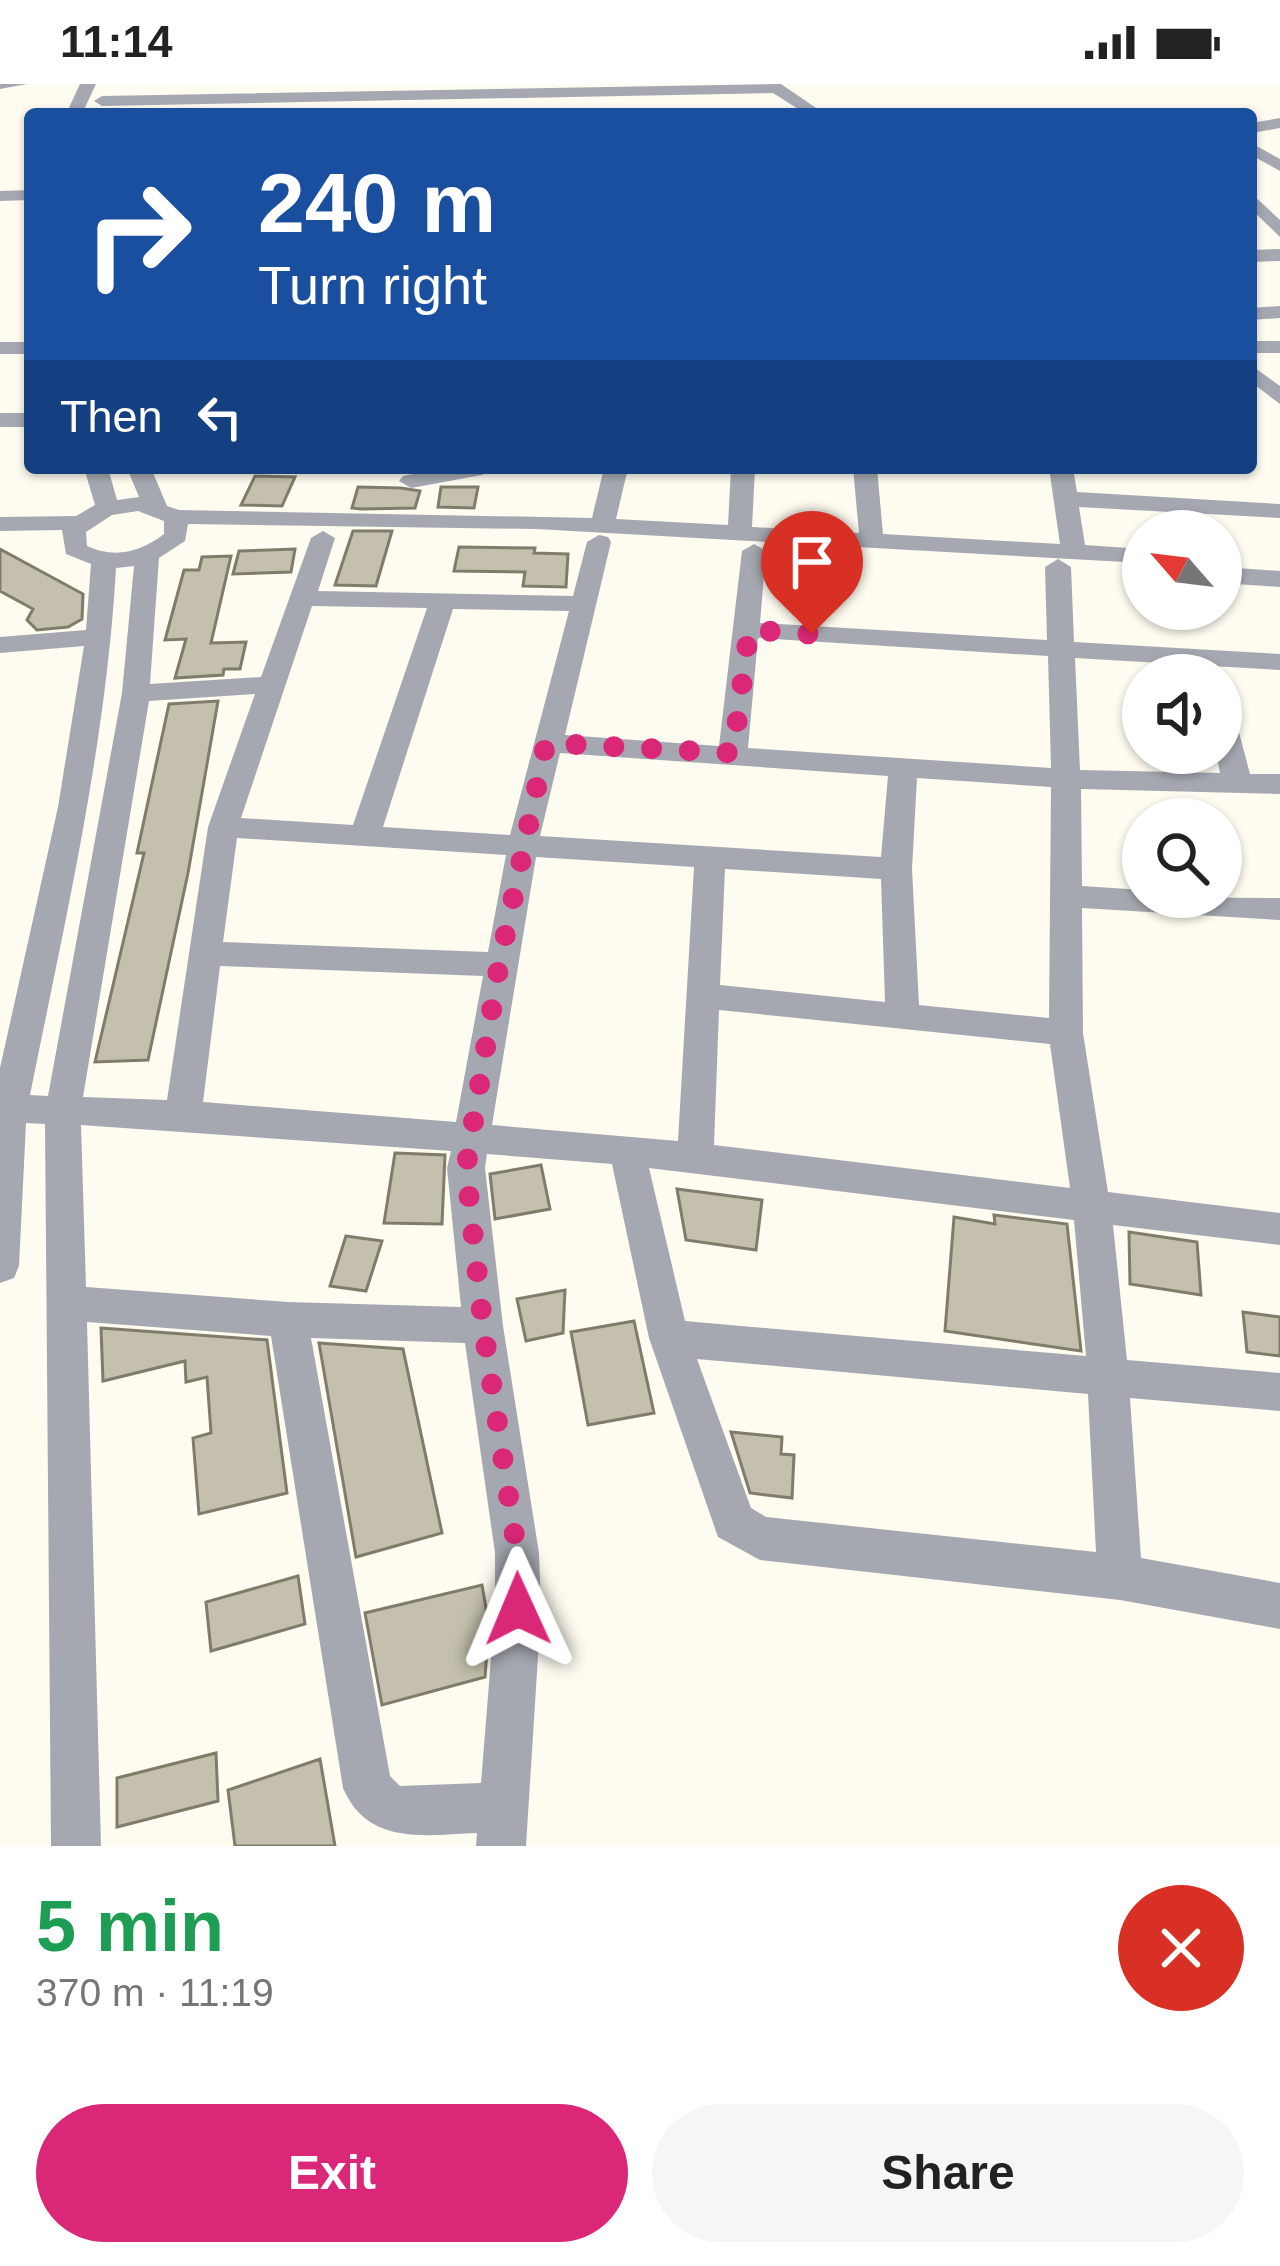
<!DOCTYPE html>
<meta charset="utf-8">
<style>
:root{--surface:#fff;--page:#f6f6f6;--text:#222;--muted:#767676;--accent:#db2777}
body{margin:0;font-family:Helvetica,sans-serif;background:var(--page);color:var(--text);height:100vh;display:flex;flex-direction:column;font-size:45px;white-space:nowrap}
*{box-sizing:border-box;margin:0}
p{font-size:39px;color:var(--muted)}
.icon{flex:none;width:66px;height:66px;fill:none;stroke:currentColor;stroke-width:2;stroke-linecap:round;stroke-linejoin:round}
.map{position:relative;height:1762px;overflow:hidden}
.panel{display:flex;flex-direction:column;background:var(--surface);flex:1}
.panel>*{flex:none}
.hud{position:absolute;left:24px;top:24px;width:1233px;height:366px;border-radius:12px;box-shadow:0 3px 9px #0004;background:#1a4fa0;color:#fff;overflow:hidden}
.needle{width:78px;rotate:298deg}
.tools{position:absolute;left:1122px;top:426px;display:grid;gap:24px}
.tools a{display:grid;place-items:center;width:120px;height:120px;border-radius:50%;background:var(--surface);box-shadow:0 3px 9px #0004;font-size:60px}
.pin{position:absolute;display:grid;place-items:center;width:102px;height:102px;color:#fff;margin:-123px -51px;border-radius:50% 50% 50% 0;rotate:-45deg;box-shadow:0 0 12px #0007}
.pin .icon{rotate:45deg}
.me{position:absolute;width:132px;margin:-66px;rotate:359deg;stroke-linejoin:round;filter:drop-shadow(0 0 9px #0008)}
.turn{display:flex;align-items:center;gap:42px;height:252px;padding:0 36px;font-size:54px}
.turn .icon{width:156px;height:156px;stroke-width:2.5}
.turn b{display:block;font-size:84px;line-height:102px}
.then{display:flex;align-items:center;height:114px;padding:0 36px;background:#0003;gap:24px;font-size:45px}
.round{display:grid;place-items:center;flex:none;width:126px;height:126px;border-radius:63px;background:var(--page)}
.head{display:flex;align-items:center;justify-content:space-between;height:204px;padding:0 36px}
h1{font-size:72px;font-weight:600;line-height:90px;color:#1e9e55}
.button{display:flex;gap:24px;margin-top:auto;padding:24px 36px}
.button a{flex:1;height:138px;border-radius:72px;background:var(--accent);color:#fff;font-size:48px;font-weight:600;line-height:138px;text-align:center}
.button a+a{background:var(--page);color:var(--text)}
.status{display:flex;justify-content:space-between;align-items:center;height:84px;padding:0 60px;background:var(--surface);direction:ltr}
.status svg{height:33px;fill:currentColor}
.map>svg:first-child{display:block}
.building{fill:#c4c0ad;stroke:#807c6b;stroke-width:3}
.lines{fill:none;stroke-linecap:round;stroke-linejoin:round}
.minor{fill:#a5a8b0;fill-rule:evenodd}
.route{stroke:#db2777;stroke-width:21;stroke-dasharray:0 37.8}
</style>
<div class="status"><b>11:14</b><svg viewBox="0 0 49 12"><path d="M0 12V9h3v3zM5 12V6h3v6zM10 12V3h3v9zM15 12V0h3v12zM26 1h20v11H26zM47 4h2v5h-2z"/></svg></div>
<div class="map">
<svg width="1280" height="1762" viewBox="0 0 1280 1762">
<rect width="100%" height="100%" fill="#fefcf0"/>
<path class="building" d="M255,392L295,393L282,422L241,421Z
M358,403L401,404L420,407L415,424L361,425L352,424Z
M441,403H478L474,424L438,423Z
M353,447H392L376,502L335,501Z
M459,463L535,464L534,469L568,470L566,503L523,502L525,488L454,487Z
M0,465L83,510L82,535L68,543L37,546L27,536L33,525L0,507Z
M295,465L291,488L233,490L239,467Z
M231,472L211,559L246,558L240,585H224L223,591L175,594L186,555L165,556L184,486H199L202,473Z
M218,617L188,789L148,976L95,978L144,769H137L169,620Z
M395,1069L445,1071L442,1140L384,1139Z
M541,1081L550,1125L495,1135L490,1090Z
M677,1105L762,1116L756,1166L686,1156Z
M994,1131L1067,1140L1081,1267L945,1247L954,1133L995,1140Z
M1129,1148L1197,1158L1201,1211L1130,1200Z
M346,1152L382,1157L366,1207L330,1202Z
M565,1206L563,1249L526,1257L517,1215Z
M1243,1228L1280,1233V1272L1247,1268Z
M634,1237L654,1329L588,1341L571,1248Z
M101,1244L267,1256L287,1409L199,1430L193,1354L211,1349L207,1293L186,1298L185,1277L103,1297Z
M319,1259L403,1265L442,1449L356,1473Z
M731,1348L782,1353L781,1370L794,1371L792,1414L750,1409Z
M298,1492L305,1540L211,1567L206,1518Z
M482,1501L489,1541L485,1593L382,1621L365,1529Z
M216,1669L218,1717L117,1743V1694Z
M320,1675L335,1762H235L228,1706Z"/>
<g class="lines">
<path class="minor" d="M0,0H27L0,5Z
M80,0H96L82,30H66Z
M781,0L825,30H806L773,9L102,22L94,17L102,12Z
M1280,34V44L1251,49V39Z
M1251,59L1280,75V87L1251,71Z
M30,106V116L0,117V107Z
M1251,109L1280,136V153L1251,125Z
M1280,165V177L1251,178V166Z
M1280,222V234L1251,236V224Z
M1251,257H1280V269H1251Z
M0,258H30V270H0Z
M1251,281L1280,302V320L1251,298Z
M0,329H30V343H0Z
M84,384H108L117,416L139,413L127,384H151L167,422L179,426L592,434L604,384H628L616,435L728,441L731,384H755L752,443L859,449L853,384H877L883,450L1060,460L1049,384H1073L1077,408L1280,420V434L1079,423L1085,461L1143,465V479L536,445L188,440L185,457L159,474L150,600L261,593L311,454L323,447L335,454L318,507L573,512L587,458L599,451L608,453L611,458L565,651L719,662L742,467L754,460L766,467L760,539L1047,556L1045,483L1058,475L1071,483L1074,558L1280,570V586L1075,574L1080,686L1220,689L1216,669H1221V624L1235,633L1250,690H1280V710L1081,705L1082,802L1143,806V813L1280,814V836L1082,824L1083,949L1108,1108L1280,1129V1161L1113,1141L1127,1276L1280,1289V1327L1130,1314L1141,1474L1280,1499V1545L1120,1516L760,1476L718,1453L649,1254L612,1080L487,1070L485,1084L503,1242L539,1469L541,1525L526,1762H476L477,1749C424,1751 368,1762 343,1704L271,1252L87,1238L101,1762H51L45,1040L26,1039L19,1182L14,1194L0,1199V984L58,723L84,562L0,569V553L86,546L91,480L66,470L62,446L0,447V433L76,432L95,421ZM138,427L164,437V450C141,468 114,475 87,462L86,448L112,431ZM134,482L122,609L48,1012L30,1011C65,836 106,662 116,484ZM312,522L427,524L353,741L241,734ZM453,525L569,527L510,751L383,743ZM758,554L1048,572L1051,684L748,664ZM255,610L208,743L167,1016L83,1013L149,617ZM560,669L888,692L881,773L540,752ZM917,694L1051,703L1049,934L919,921L912,785ZM237,754L506,771L488,868L223,858ZM536,773L694,783L678,1057L492,1041ZM725,785L881,795L885,918L720,901ZM220,882L483,892L456,1038L203,1018ZM719,926L1050,960L1070,1104L714,1061ZM81,1041L451,1067L447,1084L461,1223L288,1218L86,1203ZM649,1084L1074,1136L1086,1272L685,1237ZM311,1254L465,1259L495,1469V1525L481,1699L400,1702L390,1692ZM697,1275L1088,1310L1096,1468L766,1433L751,1424Z
M444,384H494L482,391L411,404L399,397L403,392Z
M1221,483L1280,487V503L1221,499Z"/>
</g>
<g class="lines">
<path class="route" d="M518,1525L517,1468L483,1242L466,1084L499,881L546,659L733,669L749,546L812,550"/>
</g>
</svg>
<div class="tools">
<a><svg class="needle" viewBox="-14 -14 28 28"><path d="M0-13l5 13h-10z" fill="#e53935"/><path d="M0 13l5-13h-10z" fill="#767676"/></svg></a>
<a><svg class="icon" aria-label="sound" viewBox="0 0 24 24"><path d="M4 9h4l5-4v14l-5-4H4zM17 9q2 3 0 6"/></svg></a>
<a><svg class="icon" aria-label="search" viewBox="0 0 24 24"><circle cx="10" cy="10" r="6"/><path d="M15 15l6 6"/></svg></a>
</div>
<div class="pin" style="left:812px;top:550px;background:#d93025"><svg class="icon" aria-label="arrive" viewBox="0 0 24 24"><path d="M6 21V4h12l-3 4 3 4H6"/></svg></div>
<svg class="me" style="left:518px;top:1525px" viewBox="-20 -20 40 40"><path d="M0-17L14 15 0 8-14 15z" fill="#db2777" stroke="#fff" stroke-width="4"/></svg>
<div class="hud">
<div class="turn"><svg class="icon" aria-label="right" viewBox="0 0 24 24"><path d="M7 20v-9h11M14 6l5 5-5 5"/></svg><div><b>240 m</b>Turn right</div></div>
<div class="then">Then<svg class="icon" aria-label="left" viewBox="0 0 24 24"><path d="M17 20v-9H6M10 6l-5 5 5 5"/></svg></div>
</div>
</div>
<section class="panel">
<div class="head"><div><h1>5 min</h1><p>370 m · 11:19</p></div><a class="round" style="background:#d93025;color:#fff"><svg class="icon" aria-label="close" viewBox="0 0 24 24"><path d="M6 6l12 12M18 6L6 18"/></svg></a></div>
<div class="button"><a>Exit</a><a>Share</a></div>
</section>
